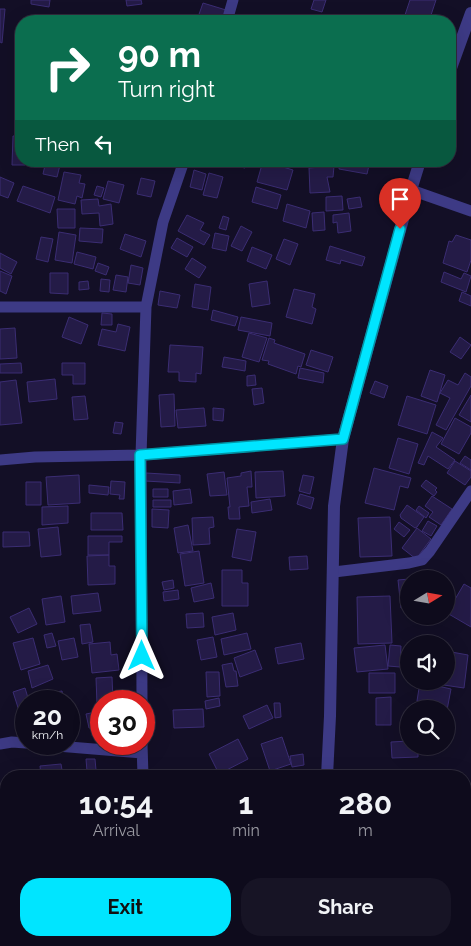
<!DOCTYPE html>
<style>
:root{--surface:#0e0b1c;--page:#171425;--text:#f1f3f6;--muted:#9b9ba3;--line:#2e2b3b;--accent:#00e5ff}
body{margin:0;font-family:Raleway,sans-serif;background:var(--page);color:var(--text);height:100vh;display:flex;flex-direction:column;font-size:19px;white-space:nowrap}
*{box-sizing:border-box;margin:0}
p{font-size:16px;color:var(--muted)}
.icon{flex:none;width:28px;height:28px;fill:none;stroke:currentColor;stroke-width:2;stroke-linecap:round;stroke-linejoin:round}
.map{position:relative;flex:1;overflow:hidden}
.drawer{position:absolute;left:0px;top:770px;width:471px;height:176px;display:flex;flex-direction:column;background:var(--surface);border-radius:20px 20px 0 0;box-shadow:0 5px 20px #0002,0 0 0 1px var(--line)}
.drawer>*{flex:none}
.banner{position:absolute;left:15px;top:15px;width:441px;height:152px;border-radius:20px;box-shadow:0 5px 20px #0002,0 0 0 1px var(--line);background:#0b6e4f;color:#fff;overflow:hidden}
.needle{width:32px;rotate:79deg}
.buttons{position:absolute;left:400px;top:570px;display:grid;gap:10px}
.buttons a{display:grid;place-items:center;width:55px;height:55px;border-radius:50%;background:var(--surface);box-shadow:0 5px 20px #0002,0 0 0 1px var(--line);font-size:25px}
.speed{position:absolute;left:15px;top:690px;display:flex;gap:10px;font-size:25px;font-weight:700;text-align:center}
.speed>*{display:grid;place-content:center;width:65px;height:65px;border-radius:50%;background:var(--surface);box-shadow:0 5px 20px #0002,0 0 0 1px var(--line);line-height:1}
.speed small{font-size:12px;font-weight:400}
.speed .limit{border:8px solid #d22;background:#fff;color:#111}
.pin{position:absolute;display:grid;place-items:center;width:42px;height:42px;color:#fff;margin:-51px -21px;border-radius:50% 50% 50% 0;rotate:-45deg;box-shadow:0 0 5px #0007}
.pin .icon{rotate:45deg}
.me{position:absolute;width:55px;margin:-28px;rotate:0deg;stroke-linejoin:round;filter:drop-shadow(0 0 4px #0008)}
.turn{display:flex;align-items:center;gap:18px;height:105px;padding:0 20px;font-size:22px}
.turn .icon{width:65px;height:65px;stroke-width:2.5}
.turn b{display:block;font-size:35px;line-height:42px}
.then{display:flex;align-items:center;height:48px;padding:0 20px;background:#0003;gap:10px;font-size:19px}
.eta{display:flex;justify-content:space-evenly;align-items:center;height:85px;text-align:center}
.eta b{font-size:30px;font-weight:700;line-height:35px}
.action{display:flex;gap:10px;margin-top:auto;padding:10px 20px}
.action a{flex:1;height:58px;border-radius:20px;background:var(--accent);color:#111;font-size:20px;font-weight:700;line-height:58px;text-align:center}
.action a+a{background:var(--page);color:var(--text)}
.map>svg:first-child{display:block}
.building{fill:#241b47;stroke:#3b2d73}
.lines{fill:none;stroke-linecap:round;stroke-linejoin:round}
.minor{stroke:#3d3a85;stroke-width:11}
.tertiary{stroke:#3d3a85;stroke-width:12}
.route-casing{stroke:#0095a6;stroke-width:12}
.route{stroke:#00e5ff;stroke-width:9}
</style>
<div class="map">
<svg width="471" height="946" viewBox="0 0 471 946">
<rect width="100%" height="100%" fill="#130f26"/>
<path class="building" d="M31,0H50L49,7L31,4Z
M126,0H141L142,4L127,6Z
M314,0H326L322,12L311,9Z
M410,0H436L429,21H403Z
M203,3L226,10L223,21H202L197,20Z
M0,9H5L2,43L0,42Z
M13,136H21V161H25V165H12Z
M46,161H61L57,177L43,174Z
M222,161H247L245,168L222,163Z
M263,161L293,170L287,190L257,182Z
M340,161H370L367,174L339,169Z
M334,166L333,177H327L330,192L310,193L309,168Z
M194,170L206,174L202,190L190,187Z
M64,172L81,175L79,183L85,184L82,198L77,196L75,204L58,200Z
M209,173L223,177L217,198L203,195Z
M0,177L14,183L8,198L0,195Z
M141,178L155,181L151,197L137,194Z
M108,181L124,185L119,203L103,199Z
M23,186L55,197L50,213L17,201Z
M97,186L104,188L101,197L94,195Z
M256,187L281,195L277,209L252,202Z
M342,196L343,210L326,211V197Z
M360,197L362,207L349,209L347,199Z
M98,199L99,206L111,204L113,224L100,226L99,213L82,214L81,200Z
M287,204L310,211L306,228L283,221Z
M57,209H75V228H58Z
M324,212L325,230L313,231L312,213Z
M349,213L351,231L338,233L337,222L333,223V215Z
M187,215L204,223L200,230L210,235L204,245L178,231Z
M223,216L229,218L226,230L219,228Z
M241,226L252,232L242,251L231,246Z
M80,228L103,229L102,243L79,241Z
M59,232L76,235L72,263L55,260Z
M215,233L229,236L226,251L212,248Z
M125,234L146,241L141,257L120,249Z
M456,235L471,240V260L467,272L443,263L449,241L452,242Z
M41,237L53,239L48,262L36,259Z
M177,238L193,247L187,257L171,248Z
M284,239L298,244L290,265L276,259Z
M330,246L365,257L362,266L341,260L340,264L326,260Z
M252,247L272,255L266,269L247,261Z
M77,252L96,257L93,269L74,264Z
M0,253L17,262L11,274L0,268Z
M192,258L206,267L199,278L185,269Z
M98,263L109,267L106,275L95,271Z
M131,265L143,268L140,285L128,283Z
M0,271L12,276L6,294L0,291Z
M444,272L461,279L464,273L471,276L466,292L441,282Z
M50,273H68V294L50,293Z
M116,275L128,277L126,292L113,290Z
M101,279L110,280L109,292L100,291Z
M88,281L89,289L79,290V282Z
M267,281L270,304L252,307L249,284Z
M195,284L211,287L208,310L192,307Z
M294,289L315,294L312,307L316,309L312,324L286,317Z
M160,291L180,295L177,308L158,305Z
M462,292L471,296V306L459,301Z
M213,310L238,317L235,326L211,320Z
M102,313L112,314V325H101Z
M69,317L88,325L81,344L62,337Z
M241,317L272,323L270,336L238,330Z
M118,324L130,327L125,351L98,345L102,329L116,332Z
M15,328L17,358L0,359V329Z
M249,333L267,338L259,362L242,357Z
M460,337L471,345L461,359L450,352Z
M269,338L275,340L274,343L305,354L301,367L298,366L296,374L268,364L269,361L262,360Z
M170,345L203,347L201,374L196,373V382L179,381V372H168Z
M311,350L333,357L328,372L306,365Z
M224,357L246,361L245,371L222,367Z
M21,363L22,373H0V364Z
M62,363H85V384H73V375H62Z
M300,368L324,373L323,383L298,378Z
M430,370L445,375L437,402L421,396Z
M465,373L471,377V386L446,430L436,425L450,398L440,393L448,380L458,385Z
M255,375L256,385L247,386V376Z
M55,379L57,399L29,402L27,382Z
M16,380L22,423L0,425V382Z
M375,381L388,386L384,398L370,393Z
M262,388L264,403L254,405L252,389Z
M174,394L175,426L161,427L159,395Z
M471,395V422L459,415Z
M85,396L88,419L74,420L72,397Z
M407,396L436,405L427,434L398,425Z
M204,408L206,426L178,428L176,410Z
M213,408L224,409L223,421L213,420Z
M455,418L471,427V433L459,454L441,444Z
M115,422L123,423L121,434L113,433Z
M432,432L443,438L436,447L455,460L448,469L428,456L424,465L418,463Z
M398,438L418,444L409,474L389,468Z
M465,456L471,460V470L460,463Z
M455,461L471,471V477L465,485L447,473Z
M374,468L411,478L408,488L400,486L394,510L365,503Z
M251,471L252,487H247L249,506L239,507L240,519H229L228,507H230L227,478L241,476V473Z
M283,471L285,496L256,498L255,472Z
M224,472L227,495L210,496L207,474Z
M146,473L180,475V483L145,481Z
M79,475L80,503L48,505L46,477Z
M303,475L314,477L310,494L299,491Z
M426,480L437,488L435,490L437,492L434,496L421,486Z
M111,481L125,482L124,499H119L120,495L110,494Z
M26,482H41V505H26Z
M89,485L109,487L108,495L89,493Z
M153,489H168V497H153Z
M190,489L192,503L174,505L173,491Z
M300,494L314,498L311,509L297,504Z
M432,496L452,509L441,525L429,517L433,512L425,506Z
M270,499L272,510L252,513L251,502Z
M153,500H171V507H153Z
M407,505L424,517L417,527L415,528L401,518L400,515Z
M68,506V523L42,525V507Z
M419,506L429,513L426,518L416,510Z
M152,509L169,510L168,528L152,527Z
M91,513H122L123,530H91Z
M213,517L214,527L209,528L210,544L193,545L192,518Z
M390,517L392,556L360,557L358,518Z
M428,521L437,526L431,536L422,531Z
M399,522L410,530L404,537L394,529Z
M188,525L193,551L178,553L174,528Z
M58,527L61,555L41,557L38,529Z
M417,528L431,539L416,559L402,548Z
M237,529L256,532L251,561L232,557Z
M3,532H29L30,546L3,547Z
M88,536H122V542H109V555H88Z
M199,551L204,583L185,586L180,554Z
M109,555V566H115V584L88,585L87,556Z
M307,556L308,569L290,570L289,557Z
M222,570H242V583H248V606H222Z
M409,579V607L401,608L398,580Z
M173,580L174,588L164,590L162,582Z
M211,583L214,598L194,602L191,588Z
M464,584L471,588V627L447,613Z
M178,590L179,599L164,601L163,592Z
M98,593L101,611L73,614L71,596Z
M61,596L65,622L46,625L42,599Z
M390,596L392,643L358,644L357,597Z
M29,608L37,624L18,633L10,617Z
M203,613L204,627L187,628L186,614Z
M233,613L236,630L215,635L212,617Z
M90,624L93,642L82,644L80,625Z
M52,633L56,646L47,648L44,635Z
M247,633L251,649L224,655L221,639Z
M213,637L217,657L201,660L197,640Z
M33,638L40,664L21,670L13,643Z
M74,638L78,657L62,660L58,641Z
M110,642L111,655L117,654L119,670L92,673L89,644Z
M301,643L304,659L278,664L275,648Z
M385,645L388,669L357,672L354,648Z
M390,645L401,646L400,667L388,666Z
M255,650L262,669L240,677L234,658Z
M446,651L468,655L464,688L437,684V681H446Z
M232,663L234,671H236L238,686L226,687L222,665Z
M48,665L53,679L32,688L28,671Z
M206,672H219L220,696L207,697Z
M369,673H395V693H369Z
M112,677L113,701H101V704H97L96,678Z
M420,682L451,689L447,710L446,709L434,708V705L417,701Z
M25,688L29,701H26V722L23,723L13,692Z
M62,691L64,701H34L33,696Z
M391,697V725H376V698Z
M219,698L220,706L206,709L205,701Z
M274,703H280L281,717L275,718Z
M267,705L273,718L249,729L243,716Z
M203,709L204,727L174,728L173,710Z
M101,711V726L89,728L86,714Z
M282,737L291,764L270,771L261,744Z
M238,739L248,759L219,774L209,754Z
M409,741V746H418V757L392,758L391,742Z
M303,754L304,765L292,767L290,756Z
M86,759H95L96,770L87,771Z
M61,764L63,776H41L40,766Z
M120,773V776H89V775Z
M5,798L6,813L0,816V799Z
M6,819V835L0,837V820Z
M0,861H3L6,872V876L0,878Z
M6,918V940H9L2,941L0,919Z
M162,940H222V943L209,946H163Z
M265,940H284L286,946H267Z"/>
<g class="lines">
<path class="minor" d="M227,21L233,0
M411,190L471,211
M0,307H146
M0,460L35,457L141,455L343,439
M334,572L409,563L422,560L430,551L471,491
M142,701L141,455L146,307L163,222L184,161
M0,744L12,742L26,743
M33,744L142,753
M142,744L143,776
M146,940V946"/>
<path class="tertiary" d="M450,71L471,13
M327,776L330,716L334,506L343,439L411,190L420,161
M322,946V940"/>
</g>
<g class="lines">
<defs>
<path id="route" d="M142,656L140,455L343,439L400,229"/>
</defs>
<use href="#route" class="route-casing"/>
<use href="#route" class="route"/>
</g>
</svg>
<div class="buttons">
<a><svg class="needle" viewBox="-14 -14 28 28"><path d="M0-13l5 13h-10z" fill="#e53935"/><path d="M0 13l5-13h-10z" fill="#9b9ba3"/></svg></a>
<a><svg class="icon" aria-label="sound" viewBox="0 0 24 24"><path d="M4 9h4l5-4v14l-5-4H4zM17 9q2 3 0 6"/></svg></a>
<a><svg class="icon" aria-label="search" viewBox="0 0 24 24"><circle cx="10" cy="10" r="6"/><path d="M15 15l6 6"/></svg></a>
</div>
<div class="speed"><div>20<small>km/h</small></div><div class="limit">30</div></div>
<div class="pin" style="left:400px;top:229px;background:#d93025"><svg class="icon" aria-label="arrive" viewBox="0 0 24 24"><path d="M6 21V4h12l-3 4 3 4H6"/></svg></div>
<svg class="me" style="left:142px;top:656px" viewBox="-20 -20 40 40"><path d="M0-17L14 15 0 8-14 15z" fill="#00e5ff" stroke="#fff" stroke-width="4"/></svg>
<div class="banner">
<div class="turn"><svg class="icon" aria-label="right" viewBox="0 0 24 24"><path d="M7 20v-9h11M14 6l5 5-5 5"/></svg><div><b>90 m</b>Turn right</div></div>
<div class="then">Then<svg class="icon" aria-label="left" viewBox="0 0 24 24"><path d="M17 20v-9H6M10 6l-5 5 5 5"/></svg></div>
</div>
<section class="drawer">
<div class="eta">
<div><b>10:54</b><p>Arrival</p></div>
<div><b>1</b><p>min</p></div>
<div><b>280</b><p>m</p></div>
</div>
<div class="action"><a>Exit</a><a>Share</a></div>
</section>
</div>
